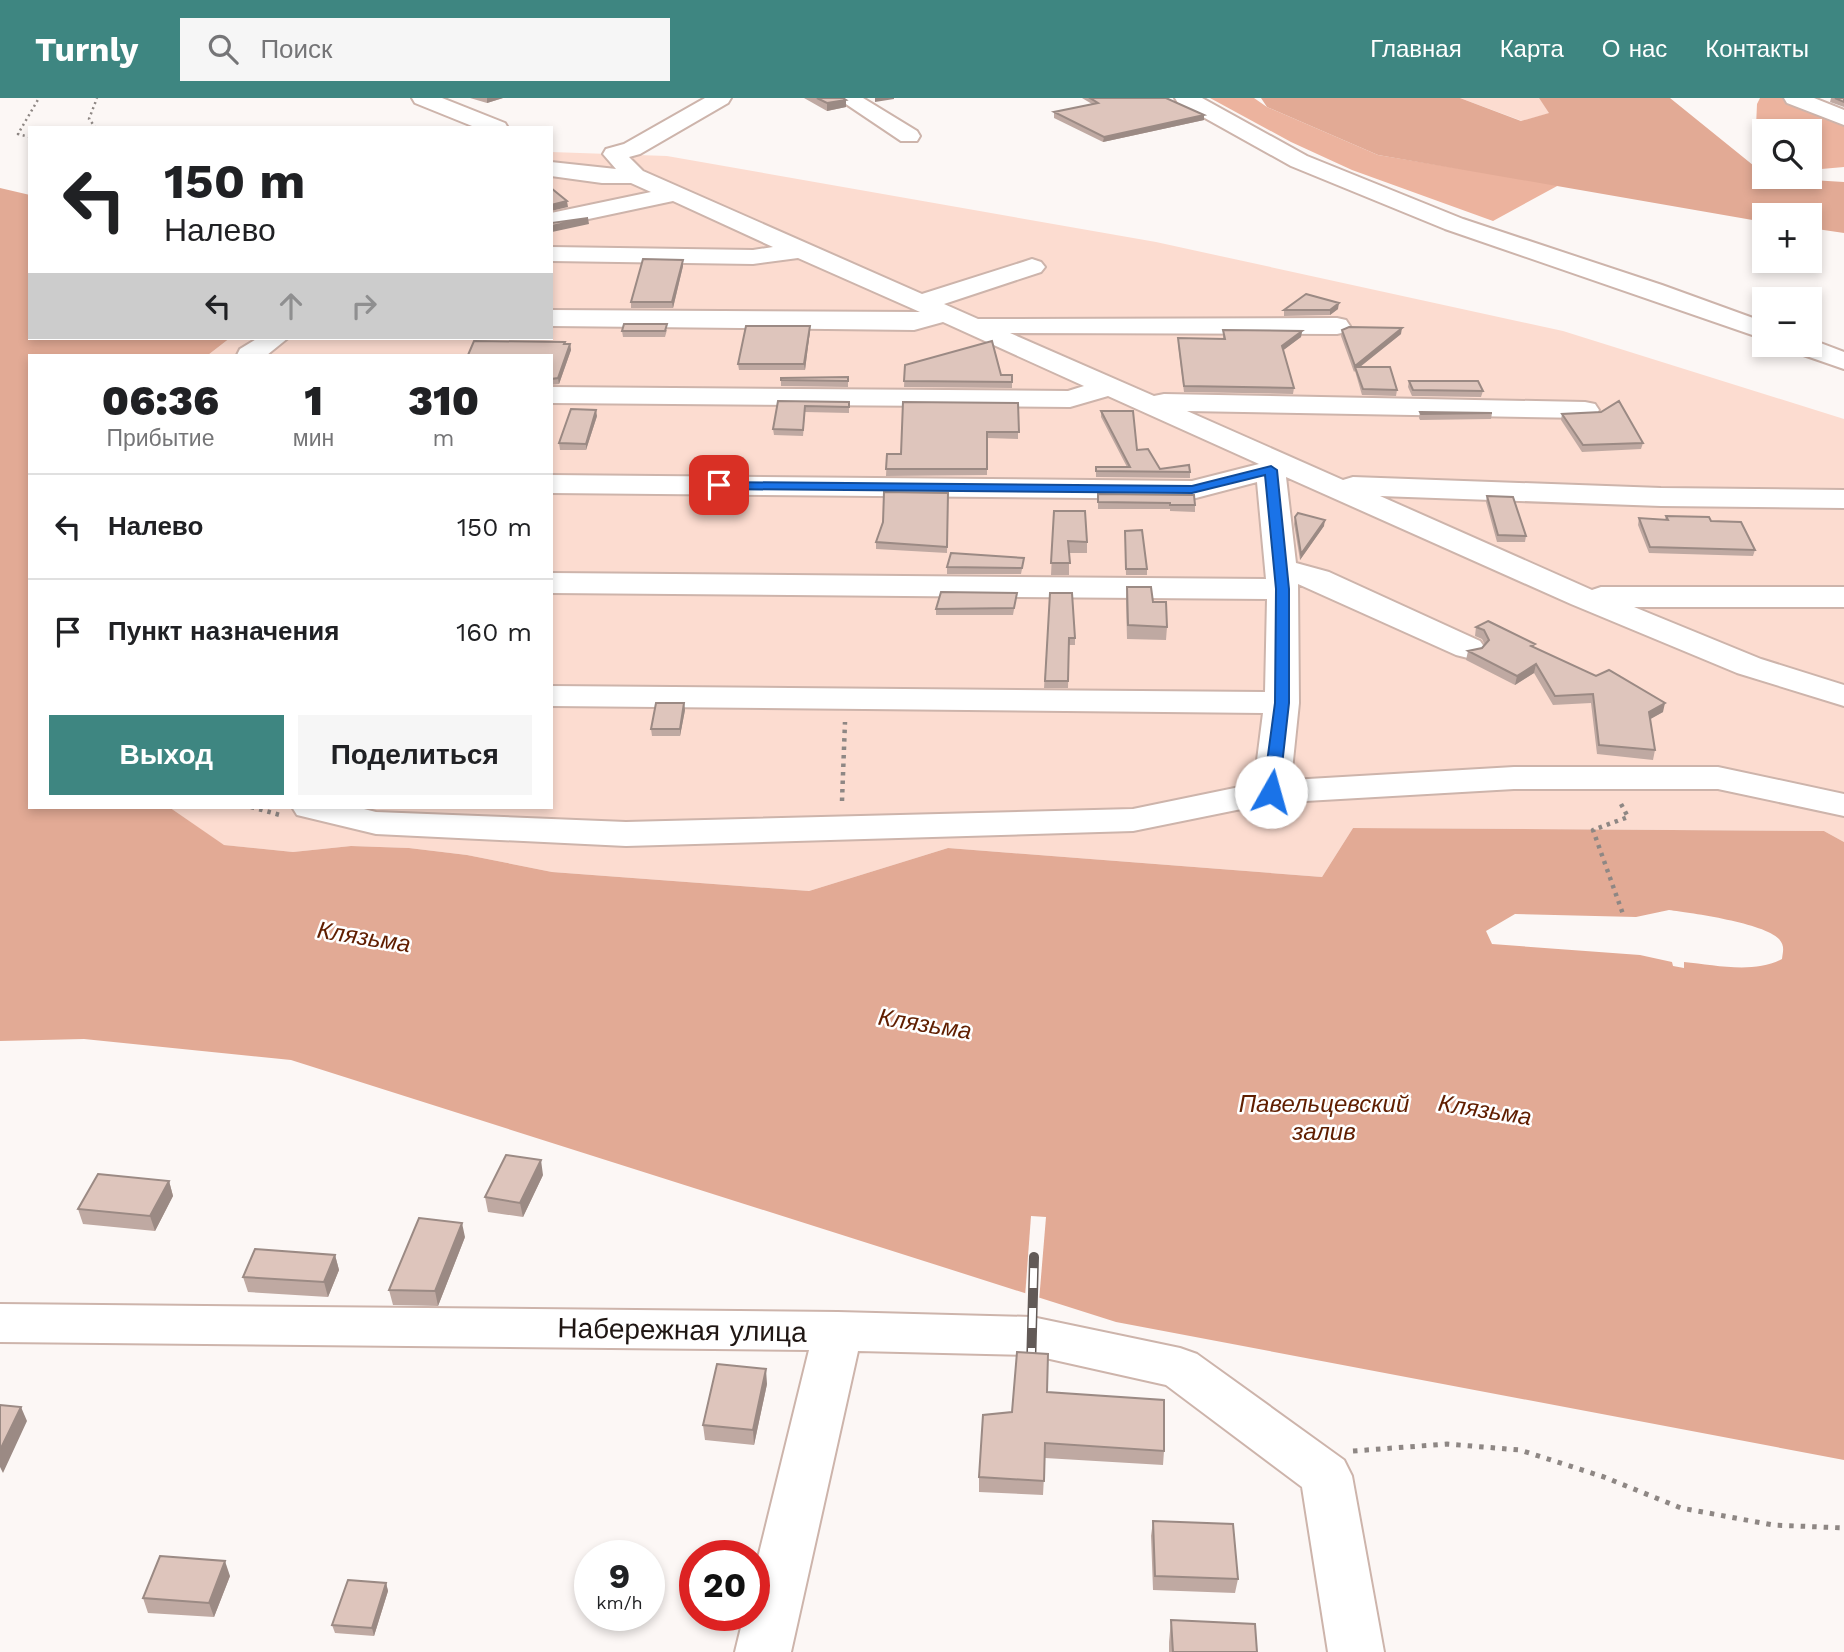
<!DOCTYPE html>
<html lang="ru">
<meta charset="utf-8">
<style>
:root{--surface:#fff;--page:#f6f6f6;--text:#202124;--muted:#757577;--line:#e0e0e0;--accent:#3e8681}
body{margin:0;font-family:"Work Sans",sans-serif;background:var(--page);color:var(--text);height:100vh;display:flex;flex-direction:column;font-size:26px;white-space:nowrap}
*{box-sizing:border-box;margin:0}
p{font-size:23px;color:var(--muted)}
.icon{flex:none;width:38px;height:38px;fill:none;stroke:currentColor;stroke-width:2;stroke-linecap:round;stroke-linejoin:round}
.map{position:relative;flex:1;overflow:hidden}
.side{position:absolute;left:28px;top:256px;width:525px;height:455px;display:flex;flex-direction:column;background:var(--surface);border-radius:0px;box-shadow:0 4px 10px #0003}
.side>*{flex:none}
.banner{position:absolute;left:28px;top:28px;width:525px;height:214px;border-radius:0px;box-shadow:0 4px 10px #0003;background:#fff;color:var(--text);overflow:hidden}
.buttons{position:absolute;left:1752px;top:21px;display:grid;gap:14px}
.buttons a{display:grid;place-items:center;width:70px;height:70px;border-radius:0px;background:var(--surface);box-shadow:0 4px 10px #0003;font-size:35px}
.speed{position:absolute;left:574px;top:1442px;display:flex;gap:14px;font-size:35px;font-weight:700;text-align:center}
.speed>*{display:grid;place-content:center;width:91px;height:91px;border-radius:50%;background:var(--surface);box-shadow:0 4px 10px #0003;line-height:1}
.speed small{font-size:18px;font-weight:400}
.speed .limit{border:10px solid #d22;background:#fff;color:#111}
.pin{position:absolute;display:grid;place-items:center;width:60px;height:60px;color:#fff;margin:-30px;border-radius:14px;box-shadow:0 4px 10px #0006}
.me{position:absolute;width:77px;margin:-38px;rotate:7deg;stroke-linejoin:round;filter:drop-shadow(0 0 5px #0008)}
.turn{display:flex;align-items:center;gap:24px;height:147px;padding:0 21px;font-size:32px}
.turn .icon{width:91px;height:91px;stroke-width:2.5}
.turn b{display:block;font-size:49px;line-height:60px}
.lanes{display:flex;align-items:center;height:66px;padding:0 21px;background:#0003;justify-content:center;gap:35px;direction:ltr}
.lanes .off{opacity:.35}
.eta{display:flex;justify-content:space-evenly;align-items:center;height:119px;text-align:center}
.eta b{font-size:42px;font-weight:800;line-height:49px}
.action{display:flex;gap:14px;margin-top:auto;padding:14px 21px}
.action a{flex:1;height:80px;border-radius:0px;background:var(--accent);color:#fff;font-size:28px;font-weight:800;line-height:80px;text-align:center}
.action a+a{background:var(--page);color:var(--text)}
ul{padding:0;list-style:none}
li{display:flex;align-items:center;gap:21px;height:105px;padding:0 21px;border-top:2px solid var(--line)}
li div{flex:1}
li b{display:block;font-size:26px}
li em{font-style:normal}
header{display:flex;align-items:center;gap:42px;box-sizing:border-box;height:98px;padding:0 35px;background:var(--accent);color:#fff}
header strong{font-size:33px}
nav{display:flex;gap:38px;margin-inline-start:auto;font-size:24px}
.search{width:490px;height:63px;background:var(--page);display:flex;align-items:center;gap:18px;box-sizing:border-box;padding:0 24px;border-radius:0px;color:var(--muted);font-size:26px}
.map>svg:first-child{display:block}
.green{fill:#fcdcd0}
.forest{fill:#ecb39e}
.water{fill:#e2aa95;fill-rule:evenodd}
.pier{fill:#fcf7f5}
.lines{fill:none;stroke-linecap:round;stroke-linejoin:round}
.minor-casing{stroke:#cdb4ab;stroke-width:4}
.path-far2{stroke:#8e8784;stroke-width:2.5;stroke-dasharray:2 3.5;stroke-linecap:butt}
.path-far1{stroke:#8e8784;stroke-width:4.5;stroke-dasharray:3.5 5;stroke-linecap:butt}
.path{stroke:#8e8784;stroke-width:5;stroke-dasharray:4.5 7;stroke-linecap:butt}
.minor{fill:#fff;fill-rule:evenodd}
.rail-casing{stroke:#625a57;stroke-width:10}
.rail{stroke:#fff;stroke-width:7;stroke-dasharray:20;stroke-linecap:butt}
.wall{fill:#bfa9a2}
.shaded-wall{fill:#9b8a84}
.building{fill:#dec5bc;stroke:#9b8a84;stroke-width:2}
.route{fill:#1a73e8;stroke:#114b97;stroke-width:2}
.labels{text-anchor:middle;dominant-baseline:central;stroke-width:5;stroke-linejoin:round;paint-order:stroke}
.water-label{font-size:24px;font-style:italic;fill:#601e00;stroke:#fff}
.near-street-label{font-size:28px;fill:#1f1613;stroke:#fff}
</style>
<header>
<strong>Turnly</strong>
<div class="search"><svg class="icon" aria-label="search" viewBox="0 0 24 24"><circle cx="10" cy="10" r="6"/><path d="M15 15l6 6"/></svg>Поиск</div>
<nav><a>Главная</a><a>Карта</a><a>О нас</a><a>Контакты</a></nav>
</header>
<div class="map">
<svg width="1844" height="1554" viewBox="0 0 1844 1554">
<rect width="100%" height="100%" fill="#fcf7f5"/>
<path class="green" d="M1460,0H1539L1550,15L1522,23Z
M551,54L667,58L1156,144L1563,233L1844,321V744L1824,733L1353,730L1322,779L948,750L809,793L552,774L467,757L409,750L351,748L293,754L223,747L169,709H551V257H208L230,240H551Z"/>
<path class="forest" d="M1210,0H1254L1267,9L1378,57L1559,87L1493,123L1352,72L1291,44Z
M1760,0H1782L1826,20L1844,24V69L1810,72V33H1764V69L1755,52L1757,6Z"/>
<path class="water" d="M1261,0H1460L1521,23L1549,15L1539,0H1670L1764,76V79L1844,84V135L1810,130V117H1764V124L1378,57L1267,9Z
M0,90L30,97V240H230L208,257H30V709H169L224,747L293,754L351,748L409,750L467,757L552,774L809,793L948,750L1322,779L1353,730L1824,733L1844,744V1362L1116,1224L291,962L84,941L0,943ZM1669,812C1692,815 1764,825 1779,841C1785,848 1783,853 1782,861C1754,876 1715,867 1684,864V870L1673,868L1672,864L1640,857L1492,846L1486,833L1515,816L1636,819Z"/>
<path class="pier" d="M1031,1118L1046,1119L1039,1203L1025,1199Z"/>
<g class="lines">
<defs>
<path id="minor" d="M412,0H442L505,25L508,30H477L415,5Z
M705,0H731L728,5L640,56L629,59L643,73L922,196L1023,164L1032,161L1041,164L1045,169L1041,174L944,206L978,221L1337,220L1346,222L1350,228L1346,234L1337,236L1010,235L1154,298L1164,296L1585,304L1595,306L1599,312L1595,318L1585,320L1187,313L1343,382L1353,379L1661,390L1844,392V410L1661,408L1380,398L1592,492L1601,489H1844V509H1634L1761,561L1844,587V608L1737,575L1571,506L1286,379L1296,465L1329,474L1480,543L1485,550L1480,557L1468,560L1456,557L1298,486L1299,605L1291,682L1514,669H1718L1844,696V718L1718,691H1514L1271,705L1133,733L626,748L376,736L297,717L292,709H356L376,714L626,724L1133,711L1254,686L1263,615L551,608V588L1265,594L1267,501L551,495V475L1266,481L1257,384L1192,401L551,395V377L1192,383L1259,366L1108,298L1070,309L551,305V289L1068,293L1084,288L943,224L914,232L551,228V212L920,214L798,160L753,166L551,163V149L753,152L773,149L673,103L551,129V115L651,94L631,85H602L551,78V64L616,71L603,56L606,51L624,46Z
M837,0H863L917,33L920,38L917,43H901Z
M1175,0H1202L1307,58L1463,121L1662,187L1764,224V241L1445,131L1291,68L1178,5Z
M1784,0H1814L1844,12V27L1787,5Z
M258,240H288L267,257H237L240,251Z
M1810,241L1844,254V271L1792,253L1788,247H1810Z
M0,1206L838,1214L1032,1219L1180,1250L1197,1256L1344,1362L1352,1378L1384,1554H1328L1302,1389L1166,1287L1032,1257L858,1253L791,1554H735L744,1517H754V1476L809,1252L0,1244Z"/>
</defs>
<use href="#minor" class="minor-casing"/>
<path class="path-far2" d="M96,30L89,21L97,0
M30,39L18,36L39,0"/>
<path class="path-far1" d="M842,703L845,624
M1621,706L1628,719L1593,732L1624,819
M251,709L280,717"/>
<path class="path" d="M1353,1353L1447,1346L1520,1352L1604,1379L1681,1410L1773,1427L1844,1430"/>
<use href="#minor" class="minor"/>
<defs>
<path id="rail" d="M1031,1270L1034,1159"/>
</defs>
<use href="#rail" class="rail-casing"/>
<use href="#rail" class="rail"/>
</g>
<path class="wall" d="M470,0H503L487,5Z
M804,0H843L846,2V9L827,13Z
M1082,0H1166L1204,22L1103,44L1054,20V14L1092,6Z
M1831,0H1844V9L1830,4Z
M683,168L673,210H631V204Z
M1338,211L1330,217L1284,218V212Z
M810,228V233L805,272H739L738,266Z
M667,232L665,239H623L622,233Z
M1223,232L1302,233L1301,239L1283,252L1294,290L1293,296L1184,294L1178,246V240L1223,241Z
M1342,232L1401,236L1360,269L1397,292L1396,298L1362,297L1355,273L1354,274L1341,238Z
M565,244L566,246H570L571,252L559,286L551,287V257Z
M905,267L1012,277V290L904,289Z
M848,279V289L781,288V280Z
M1409,283L1483,293L1481,299L1412,298L1408,289Z
M778,303L849,304V315L805,314L803,338L774,337L773,331Z
M1018,305V341L987,340V377L886,378L887,356H901Z
M1101,313L1137,352L1160,371L1190,374V380L1096,379V369H1127L1101,319Z
M1420,314L1492,315L1491,321L1420,322L1419,320Z
M1601,314L1643,345L1641,351L1582,354L1561,322L1562,316Z
M597,318L586,352H560L559,345Z
M948,395L947,455L876,451V444Z
M1098,396L1195,407V414L1170,413V411H1098Z
M1487,398L1526,438L1525,444H1497L1486,404Z
M1054,413L1087,444V455H1069V477H1051Z
M1666,418L1711,423L1755,452L1753,458L1649,455L1638,427L1639,420L1665,422Z
M1295,419L1324,428L1300,462L1294,426Z
M1125,433L1147,471V477H1126Z
M1023,466L1021,476H947V469Z
M1127,489L1153,504L1167,529L1166,542L1127,541L1126,502Z
M1017,495L1013,517H936V511Z
M1050,495L1075,540V547H1069L1068,590H1044Z
M1476,529L1534,549L1663,614L1650,621L1655,652L1653,662L1597,656L1591,605L1553,607L1534,575L1515,587L1466,562L1468,553L1482,550L1485,547L1482,541L1475,538Z
M685,612L680,638H652L651,631Z
M543,1077L523,1119L488,1114L485,1099Z
M169,1083L173,1098L155,1133L83,1126L78,1111Z
M465,1139L438,1208L393,1207L389,1192Z
M335,1157L339,1172L328,1199L248,1194L243,1179Z
M767,1286L754,1347L705,1342L703,1327Z
M1047,1294L1164,1353L1163,1367L1045,1360L1043,1397L979,1394V1379L1012,1314Z
M1153,1423L1238,1481L1235,1495L1153,1492L1151,1438Z
M230,1478L214,1519L148,1515L143,1500Z
M386,1485L388,1493L374,1538L335,1535L332,1527Z
M1171,1522L1257,1554H1169V1544Z"/>
<path class="shaded-wall" d="M487,0H503L487,5Z
M875,0H894V1L875,4Z
M846,2V9L827,13V5Z
M1204,17V22L1103,44L1104,39Z
M567,103L568,109L551,113V107Z
M588,120L589,126L552,134L551,136L552,128Z
M683,162V168L673,210L672,204Z
M1339,205L1338,211L1330,217V212Z
M810,228V233L805,272L804,266Z
M1402,230L1401,236L1356,272L1355,269L1354,274L1355,268Z
M1302,233L1301,239L1281,254L1282,248Z
M570,246L571,252L559,286L558,280Z
M596,312L597,318L586,352V346Z
M1325,422L1324,428L1300,462L1301,456Z
M1536,566L1534,575L1515,587L1517,578Z
M684,605L685,612L680,638V631Z
M1665,605L1663,614L1647,623L1649,614Z
M541,1062L543,1077L523,1119L520,1105Z
M169,1083L173,1098L155,1133L150,1118Z
M462,1125L465,1139L438,1208L435,1193Z
M335,1157L339,1172L328,1199L324,1184Z
M766,1271L767,1286L754,1347L753,1332Z
M21,1309L27,1323L3,1375L0,1369V1352Z
M225,1463L230,1478L214,1519L209,1505Z
M386,1485L388,1493L374,1538L372,1530Z"/>
<path class="building" d="M817,0H843L846,2L827,5Z
M1090,0H1166L1204,17L1104,39L1054,14L1098,5Z
M1835,0H1844V4Z
M551,90L567,103L551,107Z
M588,120L552,128L551,129V125Z
M643,161L683,162L672,204H631Z
M1306,196L1339,205L1330,212H1284Z
M624,226H667L665,233H622Z
M746,228H810L804,266H738Z
M1349,229L1402,230L1355,268L1342,232Z
M1223,232L1302,233L1282,248L1294,290L1184,288L1178,240L1225,241Z
M474,243L565,244L564,246H570L558,280L551,281V257H468Z
M992,243L1001,277H1012V284L904,283L905,267Z
M1355,269H1390L1397,292L1363,291Z
M848,279V283L781,282V280Z
M1409,283H1478L1483,293L1413,292Z
M778,303L849,304V309L805,308L803,332L773,331Z
M1619,303L1643,345L1583,347L1562,316L1601,314Z
M903,304L1018,305L1019,334H987V371H886L887,356H901Z
M571,311L596,312L586,346L559,345Z
M1101,313H1133L1137,352L1148,351L1160,371L1189,367L1190,374L1096,373V369H1130Z
M1420,314L1492,315L1421,316Z
M884,394L948,395L947,449L876,444L883,424Z
M1098,396L1194,397L1195,407H1170V405L1098,404Z
M1487,398L1513,399L1526,438L1498,437Z
M1054,413H1085L1087,444L1068,443L1070,465H1051Z
M1298,415L1325,422L1301,456L1295,419Z
M1666,418L1709,419L1711,423L1741,424L1755,452L1650,449L1639,420L1668,422Z
M1142,432L1147,471H1126L1125,433Z
M951,455L1024,460L1022,470L947,469Z
M1127,489H1151L1153,504H1166L1167,529L1128,527Z
M941,494L1017,495L1014,510L936,511Z
M1050,495H1072L1075,540H1069L1068,583H1045Z
M1488,523L1535,546L1531,548L1596,578L1609,572L1665,605L1649,614L1655,652L1599,647L1593,596L1555,598L1536,566L1517,578L1468,553L1482,550L1489,542L1484,532L1476,529Z
M656,605H684L680,631H651Z
M506,1057L541,1062L520,1105L485,1099Z
M98,1076L169,1083L150,1118L78,1111Z
M419,1120L462,1125L435,1193L389,1192Z
M255,1151L335,1157L324,1184L243,1179Z
M1017,1254L1048,1256L1047,1294L1164,1302V1353L1045,1345L1044,1383L979,1379L983,1317L1012,1314Z
M717,1266L766,1271L753,1332L703,1327Z
M0,1307L21,1309L0,1352Z
M1153,1423L1233,1426L1238,1481L1155,1478Z
M160,1458L225,1463L209,1505L143,1500Z
M348,1482L386,1485L372,1530L332,1527Z
M1171,1522L1255,1526L1257,1554H1173Z"/>
<path class="route" d="M1271,368L1277,372L1289,491V605L1279,694L1271,698L1263,694L1275,605L1276,491L1265,377L1192,395L719,391L712,387L719,384L1192,388Z"/>
<g class="labels">
<g class="water-label">
<text transform="translate(364 839) rotate(9)">Клязьма</text>
<text transform="translate(925 926) rotate(9)">Клязьма</text>
<text x="1324" y="1006">Павельцевский<tspan x="1324" dy="28">залив</tspan></text>
<text transform="translate(1485 1012) rotate(9)">Клязьма</text>
</g>
<g class="near-street-label">
<text transform="translate(682 1232) rotate(1)">Набережная улица</text>
</g>
</g>
</svg>
<div class="buttons">
<a><svg class="icon" aria-label="search" viewBox="0 0 24 24"><circle cx="10" cy="10" r="6"/><path d="M15 15l6 6"/></svg></a>
<a>+</a>
<a>−</a>
</div>
<div class="speed"><div>9<small>km/h</small></div><div class="limit">20</div></div>
<div class="pin" style="left:719px;top:387px;background:#d93025"><svg class="icon" aria-label="arrive" viewBox="0 0 24 24"><path d="M6 21V4h12l-3 4 3 4H6"/></svg></div>
<svg class="me" style="left:1271px;top:694px" viewBox="-20 -20 40 40"><circle r="19" fill="#fff"/><path d="M0-13L10 11 0 6-10 11z" fill="#1a73e8"/></svg>
<div class="banner">
<div class="turn"><svg class="icon" aria-label="left" viewBox="0 0 24 24"><path d="M17 20v-9H6M10 6l-5 5 5 5"/></svg><div><b>150 m</b>Налево</div></div>
<div class="lanes"><svg class="icon" aria-label="left" viewBox="0 0 24 24"><path d="M17 20v-9H6M10 6l-5 5 5 5"/></svg><svg class="icon off" aria-label="ahead" viewBox="0 0 24 24"><path d="M12 20V5M6 11l6-6 6 6"/></svg><svg class="icon off" aria-label="right" viewBox="0 0 24 24"><path d="M7 20v-9h11M14 6l5 5-5 5"/></svg></div>
</div>
<section class="side">
<div class="eta">
<div><b>06:36</b><p>Прибытие</p></div>
<div><b>1</b><p>мин</p></div>
<div><b>310</b><p>m</p></div>
</div>
<ul>
<li><svg class="icon" aria-label="left" viewBox="0 0 24 24"><path d="M17 20v-9H6M10 6l-5 5 5 5"/></svg><div><b>Налево</b></div><em>150 m</em></li>
<li><svg class="icon" aria-label="arrive" viewBox="0 0 24 24"><path d="M6 21V4h12l-3 4 3 4H6"/></svg><div><b>Пункт назначения</b></div><em>160 m</em></li>
</ul>
<div class="action"><a>Выход</a><a>Поделиться</a></div>
</section>
</div>
